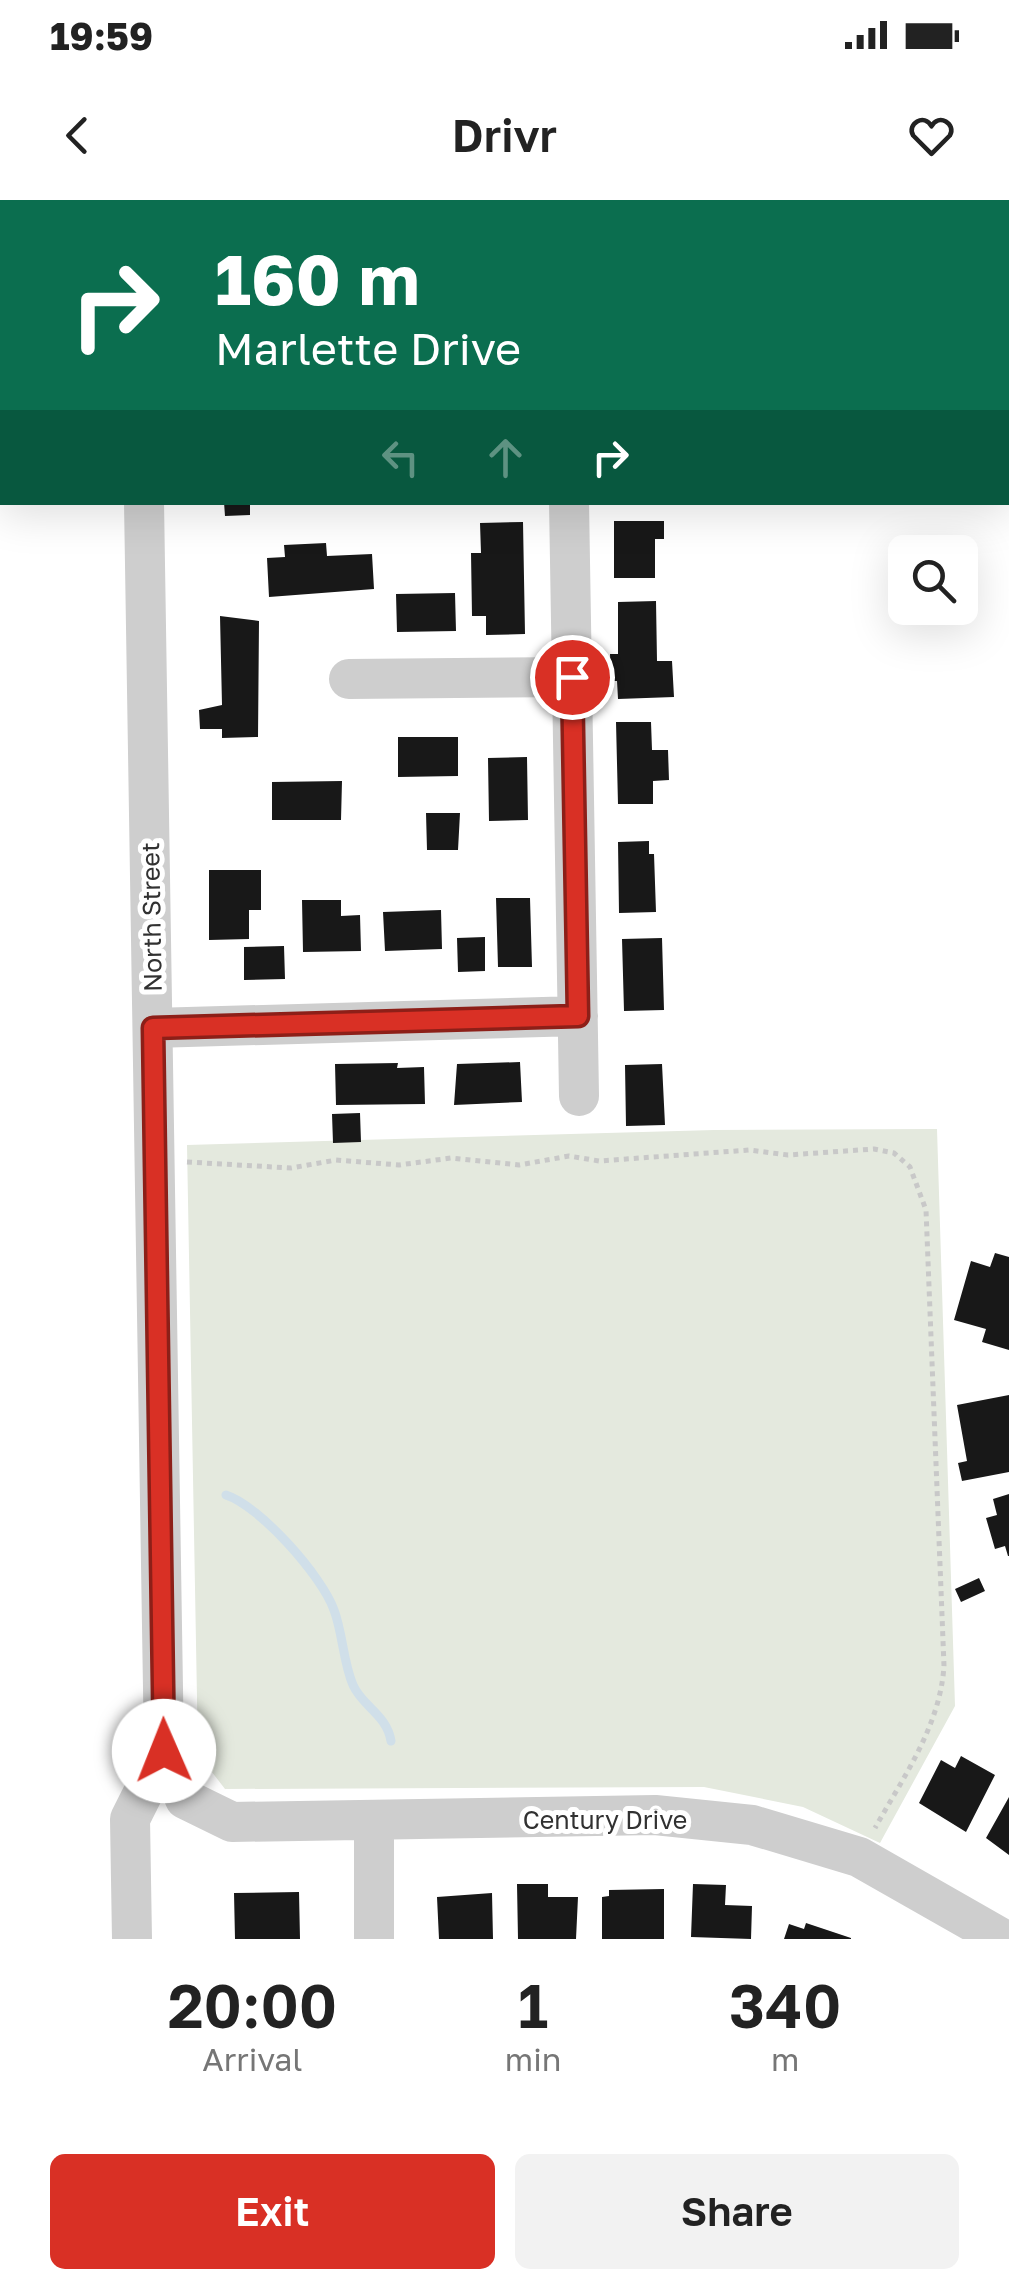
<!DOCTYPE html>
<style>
:root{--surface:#fff;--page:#f2f2f2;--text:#222;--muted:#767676;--accent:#d93025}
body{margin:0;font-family:"Golos Text",sans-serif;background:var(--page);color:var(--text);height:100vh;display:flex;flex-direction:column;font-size:38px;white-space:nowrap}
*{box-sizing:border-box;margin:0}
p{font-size:32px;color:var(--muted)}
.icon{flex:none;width:55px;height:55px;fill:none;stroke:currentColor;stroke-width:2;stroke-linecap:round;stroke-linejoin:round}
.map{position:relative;height:1739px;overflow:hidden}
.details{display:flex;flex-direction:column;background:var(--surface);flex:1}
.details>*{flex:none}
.top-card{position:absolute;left:0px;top:0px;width:1010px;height:305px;box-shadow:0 10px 40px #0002;background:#0b6e4f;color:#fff;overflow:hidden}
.controls{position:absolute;left:888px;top:335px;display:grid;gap:20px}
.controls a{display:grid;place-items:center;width:90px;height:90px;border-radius:15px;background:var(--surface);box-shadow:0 10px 40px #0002;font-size:50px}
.pin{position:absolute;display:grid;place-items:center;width:85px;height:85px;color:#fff;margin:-42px;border:5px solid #fff;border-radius:50%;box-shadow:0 2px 10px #0007}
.me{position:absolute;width:110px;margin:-55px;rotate:359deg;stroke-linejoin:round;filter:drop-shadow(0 0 8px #0008)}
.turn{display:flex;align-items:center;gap:35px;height:210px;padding:0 50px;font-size:45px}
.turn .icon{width:130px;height:130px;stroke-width:2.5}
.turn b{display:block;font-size:70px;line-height:85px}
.lanes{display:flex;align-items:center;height:95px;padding:0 50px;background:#0003;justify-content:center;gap:50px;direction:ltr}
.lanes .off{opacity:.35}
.eta{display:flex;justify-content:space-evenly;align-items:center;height:170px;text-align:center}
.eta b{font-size:60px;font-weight:600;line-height:70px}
.cta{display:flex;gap:20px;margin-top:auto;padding:20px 50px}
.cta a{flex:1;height:115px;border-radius:15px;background:var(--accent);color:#fff;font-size:40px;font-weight:600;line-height:115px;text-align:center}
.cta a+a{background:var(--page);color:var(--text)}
.status{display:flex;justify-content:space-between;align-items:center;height:70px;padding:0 50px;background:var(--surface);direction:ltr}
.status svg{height:28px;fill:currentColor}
header{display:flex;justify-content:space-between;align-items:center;height:130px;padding:0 50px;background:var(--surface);font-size:45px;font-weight:600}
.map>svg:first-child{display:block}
.green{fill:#e4e9de}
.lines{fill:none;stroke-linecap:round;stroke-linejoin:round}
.stream{stroke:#d0dfe9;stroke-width:9}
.building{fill:#181818}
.path{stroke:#c8c8c8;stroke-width:5;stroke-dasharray:5 5;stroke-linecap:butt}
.minor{stroke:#cecece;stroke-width:40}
.route-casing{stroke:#8d1f18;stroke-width:25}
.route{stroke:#d93025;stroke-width:18}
.labels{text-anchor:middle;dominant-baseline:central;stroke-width:10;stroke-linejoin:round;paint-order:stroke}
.street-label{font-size:25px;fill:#313131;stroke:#fff}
</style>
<div class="status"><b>19:59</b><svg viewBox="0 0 49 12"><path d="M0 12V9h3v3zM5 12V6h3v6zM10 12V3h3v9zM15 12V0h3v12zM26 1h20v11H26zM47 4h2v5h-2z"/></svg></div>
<header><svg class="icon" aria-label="back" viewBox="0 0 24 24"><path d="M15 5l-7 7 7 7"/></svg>Drivr<svg class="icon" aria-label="heart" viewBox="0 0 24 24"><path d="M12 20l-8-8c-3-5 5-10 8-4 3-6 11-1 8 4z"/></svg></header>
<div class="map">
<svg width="1009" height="1739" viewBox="0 0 1009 1739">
<rect width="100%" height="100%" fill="#fff"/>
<path class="green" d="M937,929L955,1506L880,1643L803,1607L704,1587L225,1589L198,1554L187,945L714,930Z"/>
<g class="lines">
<path class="stream" d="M226,1295C260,1306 322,1376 334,1410C343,1434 343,1462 353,1485C362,1506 387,1515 391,1541"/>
</g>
<path class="building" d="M224,302H250V315L225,316Z
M614,321H664V339H655V378H614Z
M523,322L525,434L486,435V416H472L471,353H481L480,323Z
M326,343L327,356L372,354L374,389L269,397L267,358L285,357L284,345Z
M455,393L456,431L397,432L396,394Z
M656,401L657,461H672L674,497L618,499L617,481H611L610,454H618V402Z
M220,416L259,421L258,537L222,538V529H200L199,510L222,505Z
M616,522H651L652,550H668L669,580L653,581V604H618Z
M398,537H458V576L398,577Z
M527,557L528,620L489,621L488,558Z
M342,581L341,620H272V582Z
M426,613H460L458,650H427Z
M649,641V654H654L656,712L619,713L618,642Z
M209,670H261V710H249V739L209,740Z
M496,698H530L532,767H498Z
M302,700H341V716L360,715L361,751L303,752Z
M441,710L442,749L385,751L383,712Z
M485,737V771L458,772L457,738Z
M662,738L664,810L624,811L622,739Z
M284,746L285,779L244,780V747Z
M520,862L522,902L454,905L457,864Z
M398,863L397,868L424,867L425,904L336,905L335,864Z
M662,864L665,925L626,926L625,865Z
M360,913L361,942L333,943L332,914Z
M995,1053L1009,1057V1150L982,1142L986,1129L954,1120L971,1061L990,1067Z
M1009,1195V1272L962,1281L958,1263L967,1261L957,1205Z
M1009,1294V1356H1008L1005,1346L995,1349L986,1318L997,1315L993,1299Z
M979,1378L985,1391L961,1402L955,1389Z
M961,1556L995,1575L966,1632L919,1603L941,1560L955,1568Z
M1009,1597V1655L986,1638Z
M517,1684H548V1697H578L576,1739H518Z
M693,1684L726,1685L725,1705L752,1706L751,1739L691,1737Z
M664,1689V1739H602V1697L609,1696V1690Z
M299,1692L300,1739H235L234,1693Z
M492,1693L493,1739H439L437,1697Z
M806,1723L851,1738V1739H784L789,1724L804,1729Z"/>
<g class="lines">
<path class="path" d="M187,962L291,968L336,960L399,965L451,958L519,965L569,956L599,961L749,950L788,955L874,949L894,953L910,967L926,1010L944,1466C940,1526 904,1576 875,1628"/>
<path class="minor" d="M105,0V2
M0,194H2
M144,302L164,1551L185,1599L232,1622L655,1615L752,1625L859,1657L1003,1739
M569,302L579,896
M349,479L572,477
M153,828L578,816
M132,1739L130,1619L164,1551
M374,1739V1621"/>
</g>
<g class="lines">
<defs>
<path id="route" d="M164,1551L153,828L578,816L572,477"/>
</defs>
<use href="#route" class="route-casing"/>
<use href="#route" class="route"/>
</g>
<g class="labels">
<g class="street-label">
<text transform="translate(151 717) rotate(-91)">North Street</text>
<text x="605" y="1619">Century Drive</text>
</g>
</g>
</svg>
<div class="controls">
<a><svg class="icon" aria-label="search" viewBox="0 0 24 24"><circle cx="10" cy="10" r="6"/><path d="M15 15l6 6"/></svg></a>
</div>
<div class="pin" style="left:572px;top:477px;background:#d93025"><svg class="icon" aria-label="arrive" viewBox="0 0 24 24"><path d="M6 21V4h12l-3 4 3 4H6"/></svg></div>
<svg class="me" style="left:164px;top:1551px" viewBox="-20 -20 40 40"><circle r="19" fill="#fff"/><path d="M0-13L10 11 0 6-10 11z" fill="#d93025"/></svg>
<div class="top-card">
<div class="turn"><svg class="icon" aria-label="right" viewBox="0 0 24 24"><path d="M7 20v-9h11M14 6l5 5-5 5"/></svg><div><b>160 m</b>Marlette Drive</div></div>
<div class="lanes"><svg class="icon off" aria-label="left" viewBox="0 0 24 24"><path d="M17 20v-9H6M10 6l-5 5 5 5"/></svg><svg class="icon off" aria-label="ahead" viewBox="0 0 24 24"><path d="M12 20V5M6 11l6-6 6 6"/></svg><svg class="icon" aria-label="right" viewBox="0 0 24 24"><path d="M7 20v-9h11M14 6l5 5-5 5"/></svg></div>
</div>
</div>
<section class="details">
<div class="eta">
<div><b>20:00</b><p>Arrival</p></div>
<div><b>1</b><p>min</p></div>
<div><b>340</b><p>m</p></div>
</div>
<div class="cta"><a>Exit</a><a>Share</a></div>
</section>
